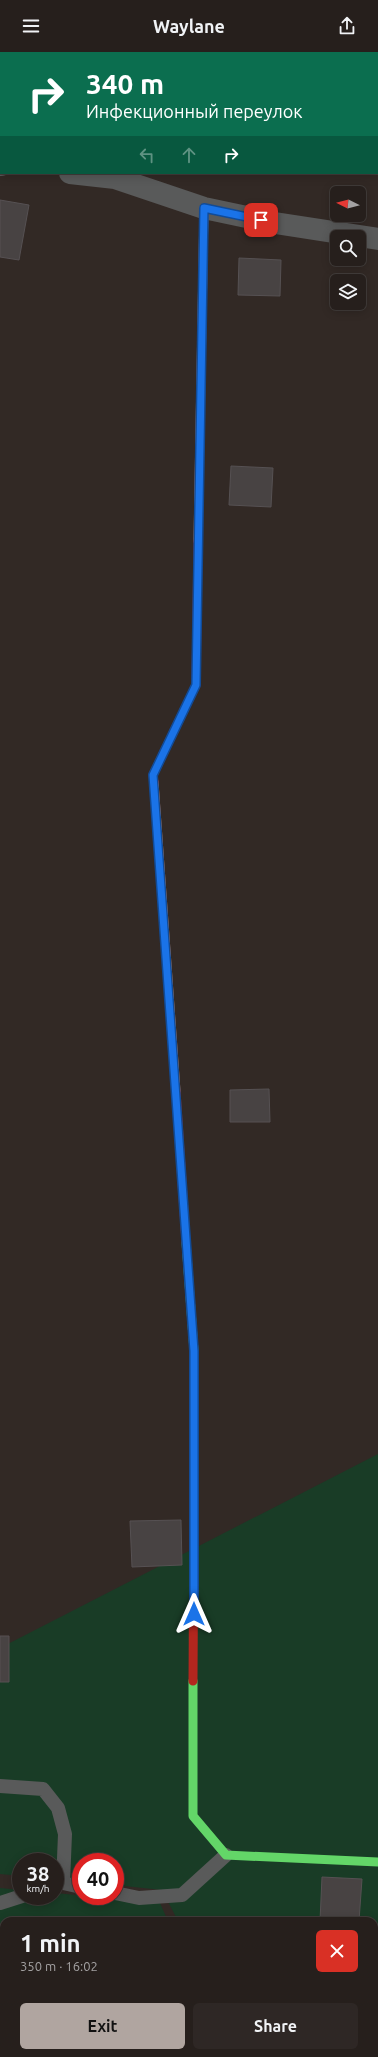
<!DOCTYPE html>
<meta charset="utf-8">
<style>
:root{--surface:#261f1c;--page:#2e2725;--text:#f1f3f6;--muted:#a4a2a3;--line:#423d3b;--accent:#b0a5a0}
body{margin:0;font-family:Ubuntu,sans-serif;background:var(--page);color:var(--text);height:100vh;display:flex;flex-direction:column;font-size:15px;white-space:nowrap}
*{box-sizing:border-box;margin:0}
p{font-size:13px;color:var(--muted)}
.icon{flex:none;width:22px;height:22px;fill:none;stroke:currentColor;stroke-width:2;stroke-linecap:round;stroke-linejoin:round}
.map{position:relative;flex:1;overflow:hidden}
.side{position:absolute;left:0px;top:1865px;width:378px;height:140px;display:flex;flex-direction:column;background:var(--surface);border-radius:12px 12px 0 0;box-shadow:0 2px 10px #0003,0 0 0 1px var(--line)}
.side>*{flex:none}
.guide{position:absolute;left:0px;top:0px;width:378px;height:122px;box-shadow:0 2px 10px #0003,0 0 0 1px var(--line);background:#0b6e4f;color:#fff;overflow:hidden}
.needle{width:26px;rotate:276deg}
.tools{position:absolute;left:330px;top:134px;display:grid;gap:8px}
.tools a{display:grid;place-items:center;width:36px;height:36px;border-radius:6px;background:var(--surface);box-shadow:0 2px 10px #0003,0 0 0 1px var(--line);font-size:20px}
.speed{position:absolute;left:12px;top:1801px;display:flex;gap:8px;font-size:20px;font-weight:700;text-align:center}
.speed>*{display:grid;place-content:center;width:52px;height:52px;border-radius:50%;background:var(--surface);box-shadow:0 2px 10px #0003,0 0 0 1px var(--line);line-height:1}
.speed small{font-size:10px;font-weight:400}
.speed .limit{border:6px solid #d22;background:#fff;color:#111}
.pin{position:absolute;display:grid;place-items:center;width:34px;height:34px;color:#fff;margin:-17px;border-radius:8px;box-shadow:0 2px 6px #0006}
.me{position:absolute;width:44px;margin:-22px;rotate:0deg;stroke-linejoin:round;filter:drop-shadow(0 0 3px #0008)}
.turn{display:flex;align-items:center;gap:14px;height:84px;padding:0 20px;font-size:18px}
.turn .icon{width:52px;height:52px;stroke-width:2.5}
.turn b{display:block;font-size:28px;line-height:34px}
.lanes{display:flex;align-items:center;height:38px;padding:0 20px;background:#0003;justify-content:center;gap:20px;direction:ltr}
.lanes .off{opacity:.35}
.round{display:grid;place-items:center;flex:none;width:42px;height:42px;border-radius:6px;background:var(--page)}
.overview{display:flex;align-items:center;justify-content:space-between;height:68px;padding:0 20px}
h1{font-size:24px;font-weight:600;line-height:30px}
.button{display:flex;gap:8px;margin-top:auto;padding:8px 20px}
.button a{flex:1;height:46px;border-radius:6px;background:var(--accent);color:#111;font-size:16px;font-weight:600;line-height:46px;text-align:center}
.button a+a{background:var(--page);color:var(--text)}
header{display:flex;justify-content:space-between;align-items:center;height:52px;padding:0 20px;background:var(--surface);font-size:18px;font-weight:600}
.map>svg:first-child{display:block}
.green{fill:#193c26}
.building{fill:#484343;stroke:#565153}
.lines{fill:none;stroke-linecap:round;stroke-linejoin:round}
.lane{stroke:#595a5a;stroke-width:14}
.street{stroke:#595a5a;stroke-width:22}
.fast{stroke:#63d668;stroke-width:9}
.slow{stroke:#ff974d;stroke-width:9}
.jam{stroke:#b3261e;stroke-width:9}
.route-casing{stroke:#114b97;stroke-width:10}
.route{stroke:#1a73e8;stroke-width:7}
</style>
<header><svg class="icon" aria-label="menu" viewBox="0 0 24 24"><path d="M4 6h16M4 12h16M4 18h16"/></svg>Waylane<svg class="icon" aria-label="share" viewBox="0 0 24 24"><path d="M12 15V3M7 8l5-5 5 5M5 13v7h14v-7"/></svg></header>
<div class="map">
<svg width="378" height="2005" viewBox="0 0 378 2005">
<rect width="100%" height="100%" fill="#322925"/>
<path class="green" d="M378,1402V2005H322V2001H374V1869H178L162,1838L115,1833V1810H81V1830L55,1827V1810H21V1824L0,1822V1596Z
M0,1836L21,1838V1844H55V1841L160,1851L168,1869H4V2001H316V2005H0Z"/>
<path class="building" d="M0,30H1L0,95Z
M0,148L29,153L19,208L0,205Z
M239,206L281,208L280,244L238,243Z
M231,414L273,416L271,455L229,453Z
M269,1037L270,1070H230V1038Z
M181,1468L182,1513L132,1515L130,1469Z
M0,1584H9V1630H0Z
M322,1825L362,1827L359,1869H320Z"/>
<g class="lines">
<path class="lane" d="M377,52H378
M0,1734L43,1737L58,1756L65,1782L63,1831L81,1835
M115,1841L139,1846L182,1843L226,1803
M0,1851L22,1844
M0,1968L4,1984
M9,2001L11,2005"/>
<path class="street" d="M297,1V0
M0,113H1
M70,121L115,126L204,156L275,171L378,187"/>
<path class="fast" d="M186,1190L194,1299V1453
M193,1629V1764L226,1803L378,1810"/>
<path class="slow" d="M198,489L204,156
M154,730L176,1039"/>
<path class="jam" d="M154,730L153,723L196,633L198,489
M176,1039L186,1190
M193,1629L194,1453"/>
</g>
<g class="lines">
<defs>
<path id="route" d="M194,1562V1299L153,723L196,633L204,156L261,168"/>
</defs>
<use href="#route" class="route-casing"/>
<use href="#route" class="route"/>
</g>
</svg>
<div class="tools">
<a><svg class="needle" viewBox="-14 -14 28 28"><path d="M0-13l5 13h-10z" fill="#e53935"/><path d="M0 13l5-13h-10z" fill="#a4a2a3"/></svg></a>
<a><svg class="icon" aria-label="search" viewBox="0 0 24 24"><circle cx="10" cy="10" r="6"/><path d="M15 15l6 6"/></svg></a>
<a><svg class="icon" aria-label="layers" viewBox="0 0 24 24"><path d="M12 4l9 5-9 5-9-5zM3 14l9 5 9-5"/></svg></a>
</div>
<div class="speed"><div>38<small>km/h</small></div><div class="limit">40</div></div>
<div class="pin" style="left:261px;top:168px;background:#d93025"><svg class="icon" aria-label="arrive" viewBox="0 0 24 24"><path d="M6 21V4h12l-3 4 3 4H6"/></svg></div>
<svg class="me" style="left:194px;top:1562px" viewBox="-20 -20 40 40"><path d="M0-17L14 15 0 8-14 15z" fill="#1a73e8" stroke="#fff" stroke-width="4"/></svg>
<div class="guide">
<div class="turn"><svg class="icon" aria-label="right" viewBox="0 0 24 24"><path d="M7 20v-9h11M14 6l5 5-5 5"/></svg><div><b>340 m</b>Инфекционный переулок</div></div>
<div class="lanes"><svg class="icon off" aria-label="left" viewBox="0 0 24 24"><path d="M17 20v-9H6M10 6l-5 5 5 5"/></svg><svg class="icon off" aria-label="ahead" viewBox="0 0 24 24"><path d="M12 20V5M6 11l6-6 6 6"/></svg><svg class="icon" aria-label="right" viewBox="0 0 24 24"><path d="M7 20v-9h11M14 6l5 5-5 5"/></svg></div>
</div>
<section class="side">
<div class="overview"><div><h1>1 min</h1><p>350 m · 16:02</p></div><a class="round" style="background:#d93025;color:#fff"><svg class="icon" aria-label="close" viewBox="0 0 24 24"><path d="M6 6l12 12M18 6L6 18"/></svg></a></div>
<div class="button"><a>Exit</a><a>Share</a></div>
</section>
</div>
